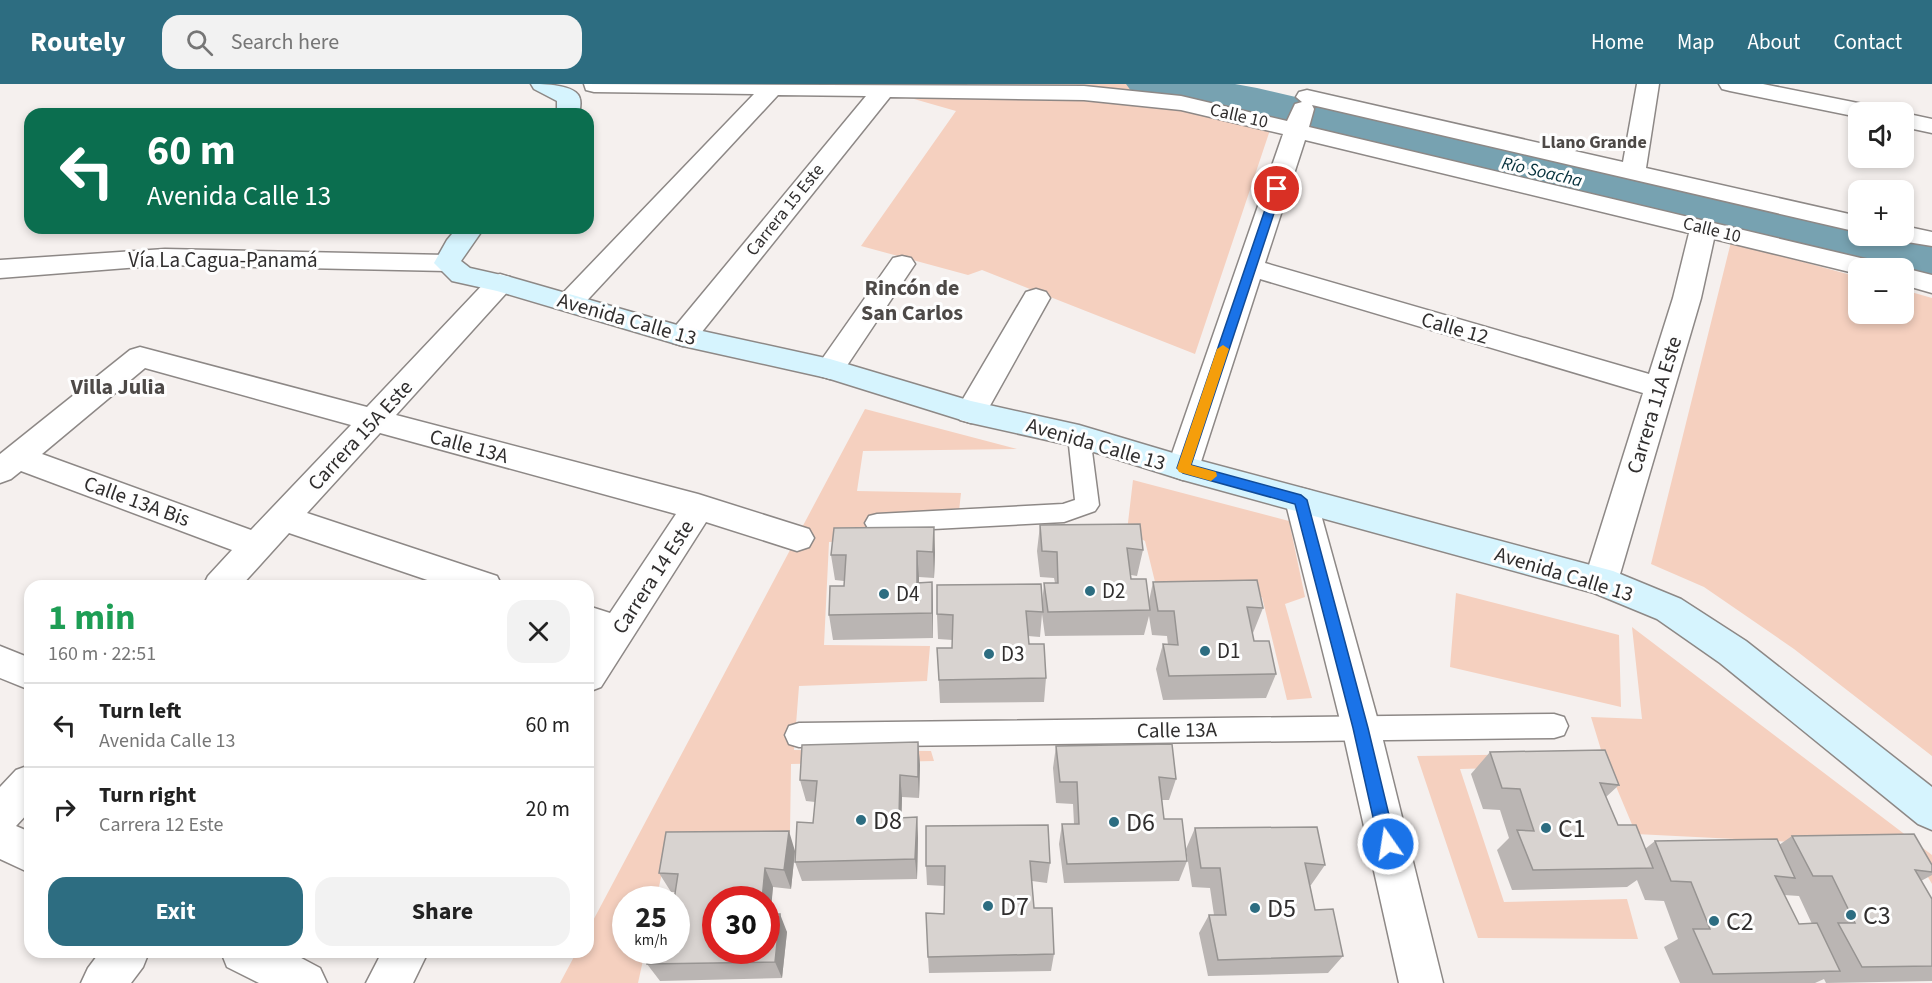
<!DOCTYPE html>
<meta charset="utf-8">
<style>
:root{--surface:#fff;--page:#f2f2f2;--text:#222;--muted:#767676;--line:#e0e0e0;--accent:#2d6d81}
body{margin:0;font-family:"Source Sans 3",sans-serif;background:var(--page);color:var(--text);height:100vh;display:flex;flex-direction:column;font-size:22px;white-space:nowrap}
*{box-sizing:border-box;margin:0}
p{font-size:20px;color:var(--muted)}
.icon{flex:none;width:33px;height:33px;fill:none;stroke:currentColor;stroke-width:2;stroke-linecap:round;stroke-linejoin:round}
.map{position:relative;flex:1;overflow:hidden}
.panel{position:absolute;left:24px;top:496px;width:570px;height:378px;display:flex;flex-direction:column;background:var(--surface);border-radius:18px;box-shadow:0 3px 9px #0003}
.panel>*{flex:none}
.banner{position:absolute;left:24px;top:24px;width:570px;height:126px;border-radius:18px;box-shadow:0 3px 9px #0003;background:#0b6e4f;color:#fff;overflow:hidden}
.tools{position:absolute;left:1848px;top:18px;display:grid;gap:12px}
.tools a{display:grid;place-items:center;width:66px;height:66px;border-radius:12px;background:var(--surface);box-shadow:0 3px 9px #0003;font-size:30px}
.speed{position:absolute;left:612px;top:802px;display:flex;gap:12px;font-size:30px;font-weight:700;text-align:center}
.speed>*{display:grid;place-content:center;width:78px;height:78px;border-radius:50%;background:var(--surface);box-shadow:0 3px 9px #0003;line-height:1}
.speed small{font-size:15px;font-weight:400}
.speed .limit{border:9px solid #d22;background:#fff;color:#111}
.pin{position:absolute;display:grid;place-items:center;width:51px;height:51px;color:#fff;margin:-26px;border:3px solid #fff;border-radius:50%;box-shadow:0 2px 6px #0007}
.me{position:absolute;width:66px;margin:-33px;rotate:347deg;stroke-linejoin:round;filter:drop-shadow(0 0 4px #0008)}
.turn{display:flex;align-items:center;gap:21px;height:126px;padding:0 24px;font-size:27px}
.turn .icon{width:78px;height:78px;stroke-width:2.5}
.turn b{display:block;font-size:42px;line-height:51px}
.round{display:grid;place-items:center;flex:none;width:63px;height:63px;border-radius:18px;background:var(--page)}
.summary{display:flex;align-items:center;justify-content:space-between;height:102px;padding:0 24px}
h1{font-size:36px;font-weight:700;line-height:45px;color:#1e9e55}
.action{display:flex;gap:12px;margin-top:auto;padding:12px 24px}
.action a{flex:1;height:69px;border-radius:18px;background:var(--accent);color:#fff;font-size:24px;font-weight:700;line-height:69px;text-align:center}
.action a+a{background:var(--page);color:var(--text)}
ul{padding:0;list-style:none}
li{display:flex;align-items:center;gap:18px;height:84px;padding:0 24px;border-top:2px solid var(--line)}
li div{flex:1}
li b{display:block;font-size:22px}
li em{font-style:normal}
header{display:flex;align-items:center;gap:36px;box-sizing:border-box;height:84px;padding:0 30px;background:var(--accent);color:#fff}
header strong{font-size:28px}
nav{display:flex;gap:33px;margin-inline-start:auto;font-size:21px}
.search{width:420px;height:54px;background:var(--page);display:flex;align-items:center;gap:15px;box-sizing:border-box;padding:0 21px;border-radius:18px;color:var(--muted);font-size:22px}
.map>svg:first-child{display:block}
.green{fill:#f5d0bf}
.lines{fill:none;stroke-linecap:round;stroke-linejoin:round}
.river{fill:#77a2b1;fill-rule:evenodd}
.service-casing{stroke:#8d8886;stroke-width:3}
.minor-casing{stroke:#8d8886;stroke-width:3}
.secondary-casing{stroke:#8d8886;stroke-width:3}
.service{fill:#fff;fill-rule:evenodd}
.minor{fill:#fff;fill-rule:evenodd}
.secondary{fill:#d6f4fe;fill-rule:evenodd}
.wall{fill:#bab5b3;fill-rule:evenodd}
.shaded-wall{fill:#979492}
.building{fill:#d8d3d0;stroke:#979492;stroke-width:1.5}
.route{fill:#1a73e8;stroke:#114b97;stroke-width:1.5}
.slow{fill:#f59e0b}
.poi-dot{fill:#2d6d81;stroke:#fefefe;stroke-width:2}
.labels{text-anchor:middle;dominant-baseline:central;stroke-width:6;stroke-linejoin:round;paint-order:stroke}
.far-street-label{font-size:18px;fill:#302e2e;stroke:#fefefe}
.far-neighbourhood-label{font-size:18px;font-weight:bold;fill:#4d4947;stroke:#fefefe}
.far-water-label{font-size:18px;font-style:italic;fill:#05303b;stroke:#fefefe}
.street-label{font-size:21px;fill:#302e2e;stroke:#fefefe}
.poi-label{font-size:21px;fill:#302e2e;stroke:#fefefe;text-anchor:start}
.neighbourhood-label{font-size:22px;font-weight:bold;fill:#4d4947;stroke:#fefefe}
.near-poi-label{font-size:26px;fill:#302e2e;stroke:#fefefe;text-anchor:start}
</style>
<header>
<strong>Routely</strong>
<div class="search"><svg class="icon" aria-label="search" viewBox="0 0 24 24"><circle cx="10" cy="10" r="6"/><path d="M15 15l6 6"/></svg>Search here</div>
<nav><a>Home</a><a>Map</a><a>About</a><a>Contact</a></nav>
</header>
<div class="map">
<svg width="1932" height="899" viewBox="0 0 1932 899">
<rect width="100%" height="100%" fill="#f5f0ee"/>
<path class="green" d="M973,0H1214L1310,17L1858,143V152H1894L1932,160V187L1299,38L1133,7Z
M914,15H1088L1184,27L1270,46L1195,270L982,186L968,191L861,162L956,27Z
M1731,158L1858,193V230H1904V206L1932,214V672L1794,565L1704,503L1651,480Z
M865,325L1017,365L863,367L857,407L961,409L959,427L871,456L829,458L824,561L930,562L927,597L799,602L794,666L931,667L934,677L791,680L790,749L669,758L656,816H626V867H645L638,899H560L576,869L588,868V846Z
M1133,396L1289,437L1305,513L1285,520L1312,614L1287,616L1262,513L1157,506L1145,457L1127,447Z
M1456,509L1619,551L1621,623L1450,583Z
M1632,543L1932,771V800L1911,764L1636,750L1607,681L1460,685L1504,818L1627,815L1638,855L1478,854L1417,672L1602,669L1591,633L1642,635Z"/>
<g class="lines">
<path class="river" d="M1126,0H1235L1257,4L1858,144V152H1889L1932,161V201L1904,194V184H1866L1257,36L1134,11Z"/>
<defs>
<path id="service" d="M1079,344L1087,346L1090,352L1099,421L1095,427L1064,438L877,448L869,446L865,439L869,432L877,430L1063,420L1075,416L1068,352L1071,346Z
M1554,630L1564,633L1568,642L1564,651L1554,654L799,663L789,660L785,651L789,642L799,639Z"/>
<path id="minor" d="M584,0L1084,2L1181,12L1287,37L1295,20L1302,18L1296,13L1299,8L1307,6L1623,78L1637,0H1659L1646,84L1858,132V148L1312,21L1314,25L1309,43L1869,176L1878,178L1882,184H1858V190L1714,155L1701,214L1618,497L1613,507L1601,511L1589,507L1584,497L1643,309L1260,195L1199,384L1194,392L1183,396L1172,392L1167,384L1283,50L1181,26L1084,16L890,13L693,259L683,262L673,259L669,252L673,245L866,12L778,11L580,224L570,227L560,224L556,218L560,212L754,10L594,8L586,6ZM1305,56L1689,149L1673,214L1649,290L1265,179Z
M1719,0H1763L1868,21L1876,23L1879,28H1858V33L1730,7L1722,5Z
M1904,29L1932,35V49L1904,43Z
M1904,142L1932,148V162L1895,156L1892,152H1904Z
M165,165L447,171L456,173L460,179L456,185L447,187L165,181L0,194V176Z
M902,172L911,174L915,180L840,292L830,295L820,292L815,285L820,278L893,174Z
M1904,184L1932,191V209L1904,201Z
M500,190L510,193L514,199L510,205L396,331L698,410L809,445L814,454L809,463L797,467L706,438L601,603L588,608V562L593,554L588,552V522L610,529L676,430L380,349L307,429L497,492L502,502H445L289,449L241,502H203L208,492L232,466L21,387L11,395L0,399V370L130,266L140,263L367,323L490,193ZM145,284L351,341L251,446L42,370Z
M1036,205L1046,208L1050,214L982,336L971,339L960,336L956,328L960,320L1026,208Z
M1301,404L1312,407L1317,416L1380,644L1443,899H1399L1342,644L1285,416L1290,407Z
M0,562L30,574V606L0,594Z
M30,681V727L16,742L30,748V789L0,775V703L16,686Z
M100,868H149L143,883L131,899H81L88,884Z
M221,868H290L320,884L327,899H259L227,883Z
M382,868H428L413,899H366Z"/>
<path id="secondary" d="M531,0C543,0 577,0 580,15C581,19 580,26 579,30H557V17L534,5Z
M457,144H484L461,177L470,184L510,193L684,243L830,275L971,317L1079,341L1183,372L1613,487L1681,515L1746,557L1932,703V746L1918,740L1720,579L1657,535L1594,509L1183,396L1078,363L971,339L827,294L683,262L497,207L452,197L434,179L447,156Z"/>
</defs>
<use href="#service" class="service-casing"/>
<use href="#minor" class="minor-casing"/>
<use href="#secondary" class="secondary-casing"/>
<use href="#service" class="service"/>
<use href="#minor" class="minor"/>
<use href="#secondary" class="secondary"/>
</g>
<path class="wall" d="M1040,441L1143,466L1137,492L1131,491V495L1149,517L1153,498L1263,524L1253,549H1252L1254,557L1276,590L1266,614L1163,616L1156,585L1163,560L1168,561L1167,552L1152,551L1149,532L1144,551L1045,552L1042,530L1040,553L1028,552L1029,560L1046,594L1044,618L940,619L937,564H952L953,556L938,555L937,530L1042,520L1044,499H1055L1054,494L1040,493L1037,467Z
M934,443L935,469L934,494L919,493V498H932L933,523V554L833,556L829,531L844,502V497L835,496L831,471Z
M918,658L920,681L919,714L902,713L901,734L917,733L918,754L917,795L802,797L795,778L813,739L815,718L806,717L800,696Z
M1056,662L1176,695L1169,716H1162L1164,735L1187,777L1179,797L1064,799L1059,760L1062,740H1074L1073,720L1056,719L1053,684Z
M1490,668L1619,701L1606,713L1618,741L1645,765L1655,757L1779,761L1792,752L1932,781V791L1921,797L1932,815V897L1826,899L1824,895L1815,899H1680L1664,863L1678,855L1664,817L1645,816L1637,796L1627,803L1512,806L1497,766L1509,754L1500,726L1483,725L1471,690ZM1784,811L1799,812L1812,840H1799Z
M926,742L1050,779L1047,799L1032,797L1034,824L1054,870L1051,887L929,889L928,873L944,830L945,802L927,801L926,782Z
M1195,744L1325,781L1311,801H1310L1315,826L1343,872L1328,889L1208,892L1199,849L1209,831H1214L1210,804L1192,803L1186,765Z
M795,767L791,805L773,803L770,830L787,848L782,894L660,897L647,880L676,867L675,808H671L659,789Z"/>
<path class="shaded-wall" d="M934,443L935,469L934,494L933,468Z
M917,467L919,493V524L917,499Z
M932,498L933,523V554L932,529Z
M918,658L920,681L919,714L918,693Z
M900,691L902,713L901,755L899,734Z
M917,733L918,754L917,795L915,775Z
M789,747L795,767L791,805L784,786Z
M765,784L773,803L769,848L766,843V816H762Z
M780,830L787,848L782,894L775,878Z"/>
<path class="building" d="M1140,440L1143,466L1127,464L1131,495H1146L1150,526L1048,528L1044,499H1058L1057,468L1042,467L1040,441Z
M934,443L933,468L917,467V499L932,498V529L829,531L830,502H844L846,471H831L834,444Z
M1257,496L1263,524L1247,523L1254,557H1269L1276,590L1169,592L1163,560L1178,561L1174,527H1158L1153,498Z
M1041,500L1043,528L1026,527L1029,560H1044L1046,594L939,596L937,564H952L953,531L937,530V501Z
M918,658V693L900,691L899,734L917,733L915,775L795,778L797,738L813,739L817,697L800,696L802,661Z
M1172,660L1176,695L1159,693L1164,735H1182L1187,777L1067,780L1062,740H1079L1077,698H1060L1056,662Z
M1605,666L1619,701L1600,699L1618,741H1636L1653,784L1533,786L1517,746L1534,747L1520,705L1502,704L1490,668Z
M1048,741L1050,779L1030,777L1034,824H1052L1054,870L928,873L926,829L944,830L945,782H926V742Z
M1317,743L1325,781L1305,779L1315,826L1333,825L1343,872L1218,876L1209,831H1226L1220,784H1201L1195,744Z
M789,747L784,786L765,784L762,816H716V867H766V830H780L775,878L647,880L649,867H676V816H674L678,790L659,789L666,748Z
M1914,750L1932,781V788L1915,786L1932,815V882L1862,883L1838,839H1855L1832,792H1813L1792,752Z
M1777,755L1795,794L1775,792L1799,840L1817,839L1840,887L1713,890L1693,845H1710L1691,798L1671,797L1655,757Z"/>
<path class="route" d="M1277,102L1282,105L1191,381L1301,411L1307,416L1368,644L1396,760L1394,766L1388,768L1382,766L1379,760L1353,644L1295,420L1183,389L1177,384L1272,105Z"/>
<path class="slow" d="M1223,261L1229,265L1191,381L1216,388L1217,392L1211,397L1179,388L1177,384L1217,265Z"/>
<g class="poi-dot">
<circle cx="1090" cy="507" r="6"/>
<circle cx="884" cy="510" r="6"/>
<circle cx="1205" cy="567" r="6"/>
<circle cx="989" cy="570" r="6"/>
<circle cx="861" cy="736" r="6"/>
<circle cx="1114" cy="738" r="6"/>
<circle cx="1546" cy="744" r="6"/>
<circle cx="988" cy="822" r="6"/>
<circle cx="1255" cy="824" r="6"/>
<circle cx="1851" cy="831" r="6"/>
<circle cx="1714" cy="837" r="6"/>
</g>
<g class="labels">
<g class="far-street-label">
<text transform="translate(1239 32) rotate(13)">Calle 10</text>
<text transform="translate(785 126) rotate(-51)">Carrera 15 Este</text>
<text transform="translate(1712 146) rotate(14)">Calle 10</text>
</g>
<g class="far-neighbourhood-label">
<text x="1594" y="58">Llano Grande</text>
</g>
<g class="far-water-label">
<text transform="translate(1542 88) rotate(13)">Río Soacha</text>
</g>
<g class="street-label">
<text x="223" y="176">Vía La Cagua-Panamá</text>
<text transform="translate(627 235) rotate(16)">Avenida Calle 13</text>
<text transform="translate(1455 244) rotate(16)">Calle 12</text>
<text transform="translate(1654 321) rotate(-73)">Carrera 11A Este</text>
<text transform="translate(360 351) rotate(-47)">Carrera 15A Este</text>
<text transform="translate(1096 360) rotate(16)">Avenida Calle 13</text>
<text transform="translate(469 362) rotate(15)">Calle 13A</text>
<text transform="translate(137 417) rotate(20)">Calle 13A Bis</text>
<text transform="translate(1564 490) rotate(17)">Avenida Calle 13</text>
<text transform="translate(653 493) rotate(-57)">Carrera 14 Este</text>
<text transform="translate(1177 646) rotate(-1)">Calle 13A</text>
</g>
<g class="poi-label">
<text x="1102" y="507">D2</text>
<text x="896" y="510">D4</text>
<text x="1217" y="567">D1</text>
<text x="1001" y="570">D3</text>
</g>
<g class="neighbourhood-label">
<text x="912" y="204">Rincón de<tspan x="912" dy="25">San Carlos</tspan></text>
<text x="118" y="303">Villa Julia</text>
</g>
<g class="near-poi-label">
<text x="873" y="736">D8</text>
<text x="1126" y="738">D6</text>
<text x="1558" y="744">C1</text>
<text x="1000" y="822">D7</text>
<text x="1267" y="824">D5</text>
<text x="1863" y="831">C3</text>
<text x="1726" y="837">C2</text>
</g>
</g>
</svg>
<div class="tools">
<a><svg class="icon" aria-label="sound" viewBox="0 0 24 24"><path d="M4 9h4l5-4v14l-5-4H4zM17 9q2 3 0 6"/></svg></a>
<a>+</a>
<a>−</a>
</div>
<div class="speed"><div>25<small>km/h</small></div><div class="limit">30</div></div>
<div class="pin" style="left:1277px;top:105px;background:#d93025"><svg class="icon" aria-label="arrive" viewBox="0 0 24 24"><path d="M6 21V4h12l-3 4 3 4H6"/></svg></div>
<svg class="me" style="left:1388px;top:760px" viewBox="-20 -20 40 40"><circle r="17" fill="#1a73e8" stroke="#fff" stroke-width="3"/><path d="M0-11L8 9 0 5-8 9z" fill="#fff"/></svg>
<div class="banner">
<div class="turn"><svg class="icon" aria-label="left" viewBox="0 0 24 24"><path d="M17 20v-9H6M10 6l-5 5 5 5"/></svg><div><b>60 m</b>Avenida Calle 13</div></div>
</div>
<section class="panel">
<div class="summary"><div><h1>1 min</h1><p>160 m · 22:51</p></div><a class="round"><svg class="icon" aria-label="close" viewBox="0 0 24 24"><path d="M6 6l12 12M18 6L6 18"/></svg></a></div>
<ul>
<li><svg class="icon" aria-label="left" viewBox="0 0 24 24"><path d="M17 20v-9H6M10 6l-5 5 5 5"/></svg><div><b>Turn left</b><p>Avenida Calle 13</p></div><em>60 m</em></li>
<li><svg class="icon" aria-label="right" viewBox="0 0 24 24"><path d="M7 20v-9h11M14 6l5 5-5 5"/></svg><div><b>Turn right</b><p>Carrera 12 Este</p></div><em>20 m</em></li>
</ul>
<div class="action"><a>Exit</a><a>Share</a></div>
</section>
</div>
